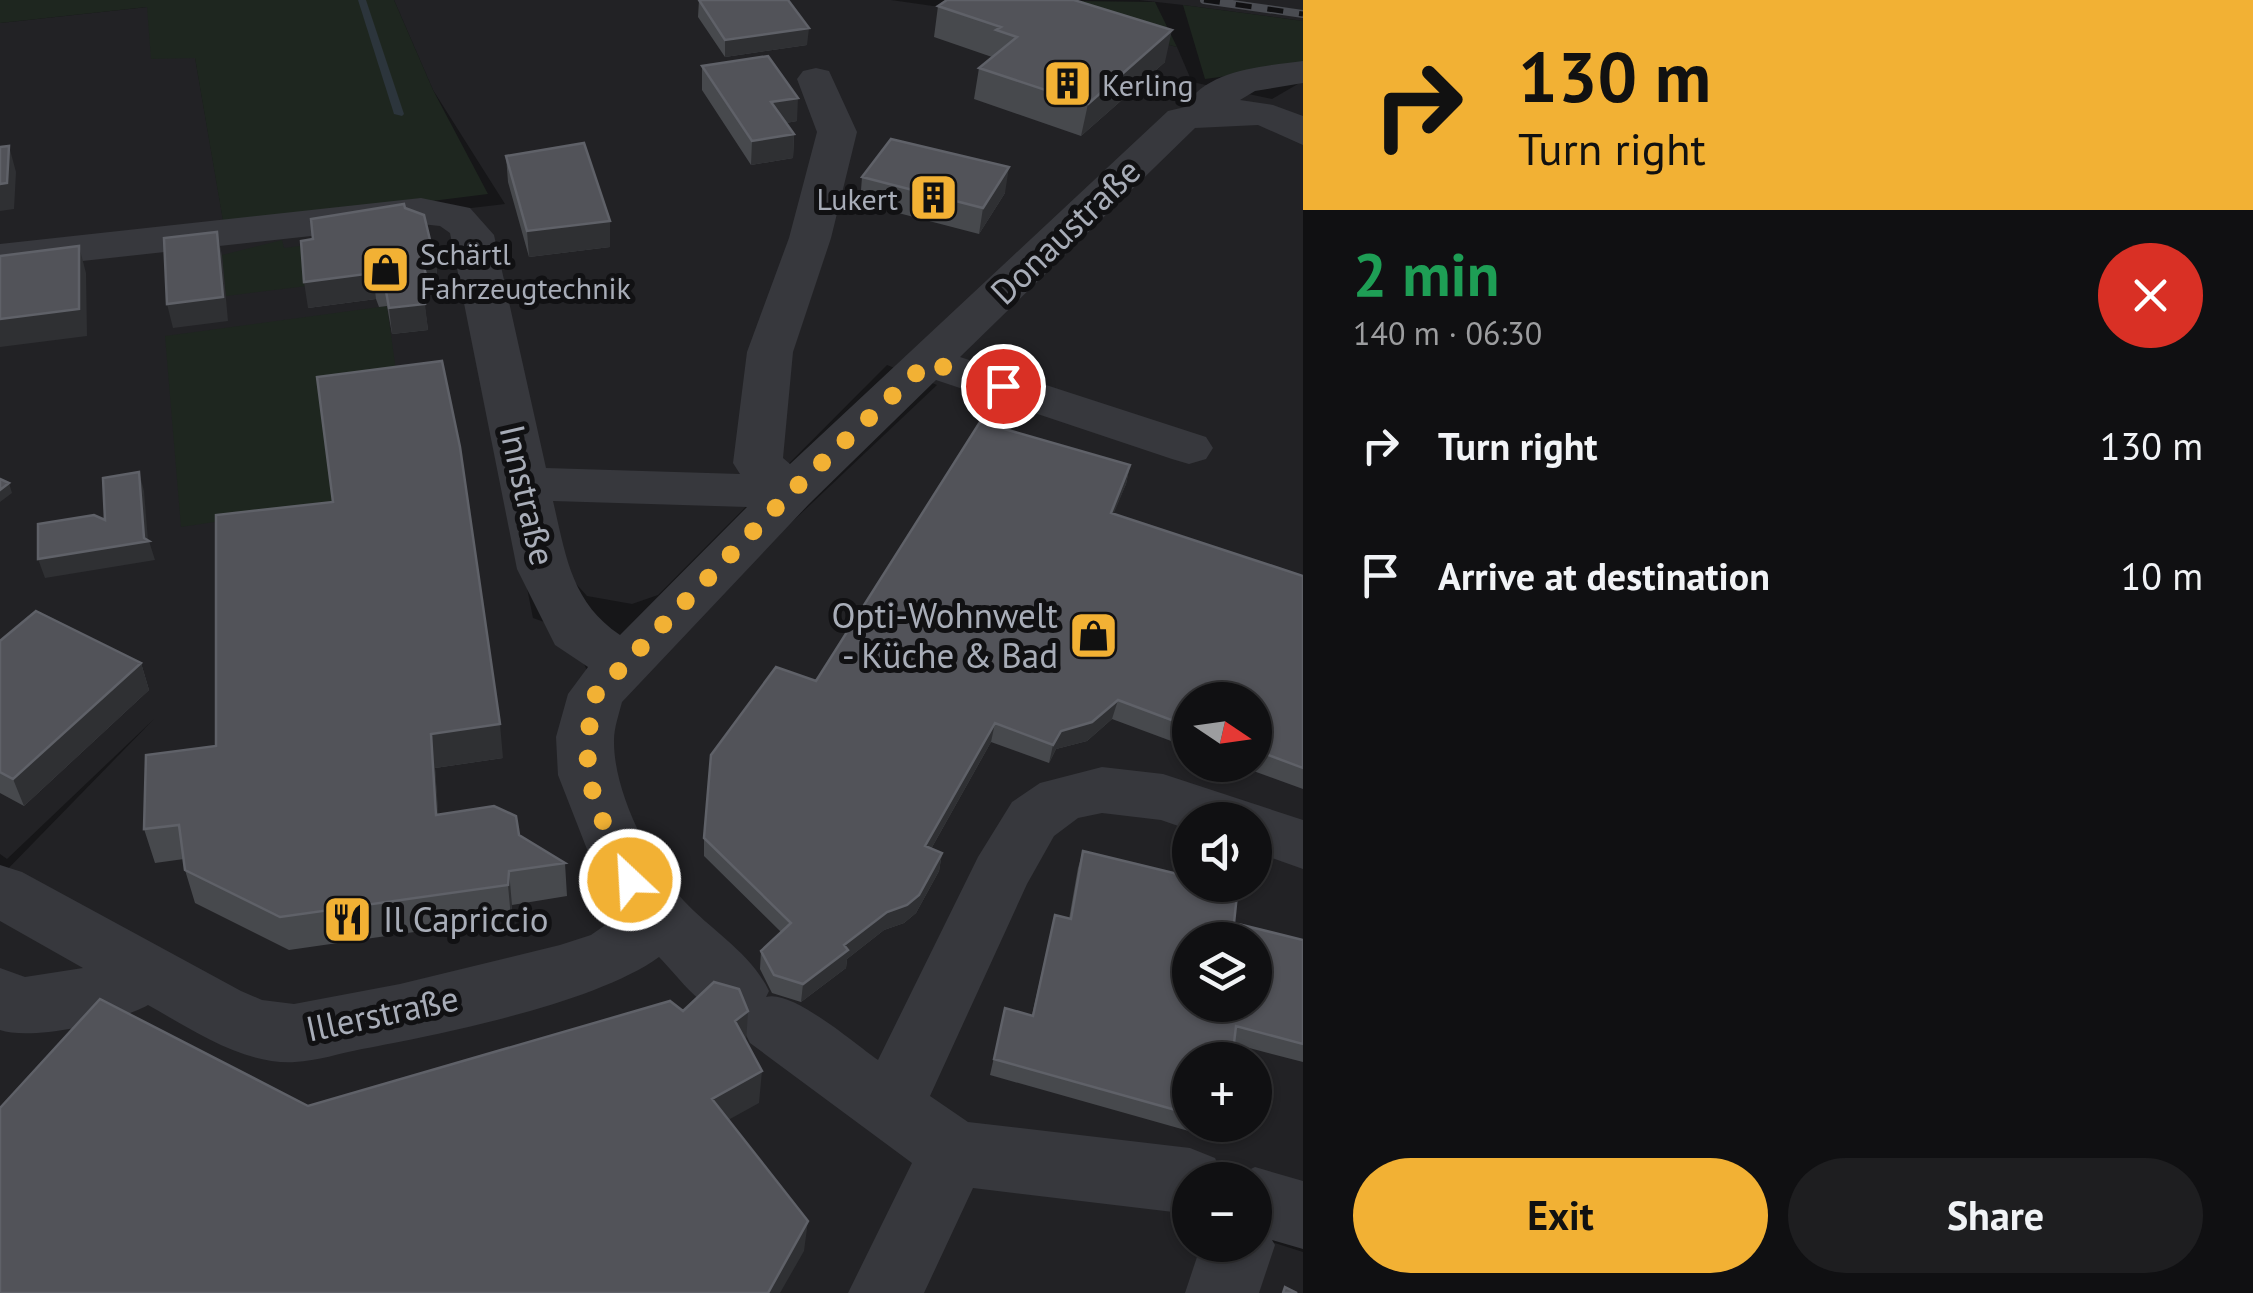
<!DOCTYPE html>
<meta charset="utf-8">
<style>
:root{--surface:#101012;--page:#1e1e20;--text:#f1f3f6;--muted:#9c9d9f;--line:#303032;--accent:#f2b134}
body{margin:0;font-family:"PT Sans",sans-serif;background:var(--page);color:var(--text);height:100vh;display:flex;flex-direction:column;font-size:38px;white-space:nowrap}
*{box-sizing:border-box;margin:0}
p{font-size:32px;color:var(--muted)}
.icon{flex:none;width:55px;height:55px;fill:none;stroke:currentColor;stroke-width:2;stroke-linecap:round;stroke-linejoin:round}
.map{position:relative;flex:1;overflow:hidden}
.sheet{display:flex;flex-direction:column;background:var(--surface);width:950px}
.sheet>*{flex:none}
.hud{background:#f2b134;color:#111;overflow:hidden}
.needle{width:65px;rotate:103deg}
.tools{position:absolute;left:1172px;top:682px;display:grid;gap:20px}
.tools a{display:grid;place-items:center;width:100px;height:100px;border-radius:50%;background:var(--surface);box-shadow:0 2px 8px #0004,0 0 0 2px var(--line);font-size:50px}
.pin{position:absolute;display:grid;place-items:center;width:85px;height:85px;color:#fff;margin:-42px;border:5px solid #fff;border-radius:50%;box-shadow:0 2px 10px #0007}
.me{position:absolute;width:110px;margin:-55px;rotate:335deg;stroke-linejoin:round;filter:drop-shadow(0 0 8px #0008)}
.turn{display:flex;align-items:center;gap:35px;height:210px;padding:0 50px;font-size:45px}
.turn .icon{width:130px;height:130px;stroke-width:2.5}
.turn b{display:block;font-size:70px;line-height:85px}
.round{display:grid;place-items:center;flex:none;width:105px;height:105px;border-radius:52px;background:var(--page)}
.summary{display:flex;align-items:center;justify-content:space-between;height:170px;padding:0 50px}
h1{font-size:60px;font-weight:600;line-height:75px;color:#1e9e55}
.cta{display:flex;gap:20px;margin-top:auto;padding:20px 50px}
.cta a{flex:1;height:115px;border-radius:60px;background:var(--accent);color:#111;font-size:40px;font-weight:600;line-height:115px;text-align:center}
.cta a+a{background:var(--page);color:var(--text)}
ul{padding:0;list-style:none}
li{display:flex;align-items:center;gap:30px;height:130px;padding:0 50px}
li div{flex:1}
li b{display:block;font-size:38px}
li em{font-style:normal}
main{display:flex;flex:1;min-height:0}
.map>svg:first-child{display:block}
.built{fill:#222225;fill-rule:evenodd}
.green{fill:#1e261f}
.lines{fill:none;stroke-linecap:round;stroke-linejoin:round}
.stream{fill:#2c353c;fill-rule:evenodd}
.minor{fill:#37383d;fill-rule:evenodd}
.rail-casing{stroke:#4a4c52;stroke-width:8}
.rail{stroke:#111113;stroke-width:5;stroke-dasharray:16;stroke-linecap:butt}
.wall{fill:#47494d}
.shaded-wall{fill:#2f3033}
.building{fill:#525359;stroke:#5f6168;stroke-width:2.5;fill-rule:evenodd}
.route{stroke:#f2b134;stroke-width:18;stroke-dasharray:0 32.4}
.labels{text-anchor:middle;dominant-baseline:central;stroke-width:10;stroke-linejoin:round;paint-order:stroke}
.far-poi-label{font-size:30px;fill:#a8adb8;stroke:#111113;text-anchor:start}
.street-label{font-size:35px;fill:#a8adb8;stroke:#111113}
.poi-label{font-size:35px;fill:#a8adb8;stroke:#111113;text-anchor:end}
</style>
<main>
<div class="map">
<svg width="1303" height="1293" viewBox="0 0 1303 1293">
<rect width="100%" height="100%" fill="#161618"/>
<path class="built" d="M394,0H891L933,6L1001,0L1177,47L1192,82L1272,99L1303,81V1198L1262,1239L1303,1252V1293H0V877L154,719L7,859L0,854V264L505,204L433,90ZM887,365L937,385L756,556L590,677L574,642L553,625L533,618L506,482L569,576L587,596L632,604L658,595ZM1190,700H1255V765H1190ZM1190,820H1255V885H1190ZM1190,940H1255V1005H1190ZM1190,1060H1255V1125H1190ZM1190,1180H1255V1245H1190Z
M1139,0H1303V21L1183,5Z
M147,7L195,57L224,225L0,252V23Z"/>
<path class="green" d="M0,0H394L433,90L488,194L224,227L195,58L151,59L147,7L0,23Z
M1001,0L1155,2L1177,47Z
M1183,5L1303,21V66L1205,79Z
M282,240L284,248L315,244L307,286L226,296L222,255Z
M387,306L396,371L335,504L181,527L165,336Z"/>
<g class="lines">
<path class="stream" d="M358,0H366L404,114L402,116L394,114Z"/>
<path class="minor" d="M1303,61V83L1255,91L1240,100L1273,105L1303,116V145L1258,125L1195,128L960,357L1206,437L1213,448L1206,459L1189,464L1172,459L936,380L809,504L622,702C619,714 614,728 614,740C613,791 650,864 684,901C712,931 751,953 769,991L766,997C792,989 855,1044 878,1060L978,857L1012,802L1040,783L1102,767L1163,774L1303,820V869L1255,852V820H1190V830L1161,820L1102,813L1078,818L1054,836L1027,884L930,1096L968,1122L1190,1148L1215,1158L1225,1180H1190V1214L973,1188L924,1293H848L912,1163L750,1043L740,1023L743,1017C712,1025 679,977 659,957C596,1003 442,1034 362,1049C341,1053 317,1061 295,1062C243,1065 191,1029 148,1005C118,1022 32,1041 0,1030V968L25,977L83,968L0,921V865L22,872L241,991L262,1000L294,1004L400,984L560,945L591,935L621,914L599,880L558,775L556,737L568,694L588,667L555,645L517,569L450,233L440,226L421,224L0,270V244L421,198L470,208L494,235L546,468L740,474L733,463L747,352L789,238L817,132L797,79L803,71L816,68L829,71L857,132L831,238L793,352L783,458L790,464L1168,111L1185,107C1206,69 1265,66 1303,61ZM553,501L747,507L620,635C571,602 566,556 553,501Z
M1255,1167L1303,1181V1249L1272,1240L1275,1245L1259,1293H1185L1201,1245H1255V1180H1228Z"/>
<defs>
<path id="rail" d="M1204,0L1303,14"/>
</defs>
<use href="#rail" class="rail-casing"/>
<use href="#rail" class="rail"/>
</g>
<path class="wall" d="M699,0L807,45L725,57L698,17Z
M938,6L1165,62L1081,136L974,99L979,68L992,57L934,37Z
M702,66L797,121L786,123L794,134L793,158L751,165L702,90Z
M506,156L610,247L529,257L508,182Z
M862,177L1005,193L979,234L860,203Z
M405,208L436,265L439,291L428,292L429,301H424L428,330L392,334L387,306L379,307L376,299L308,308L313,239Z
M1130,465L1126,484L1113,514L1303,576V789L1237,765H1255V700H1190V748L1112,719L1087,741L1056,749L1049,763L991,742L931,849L942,853L939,871L916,913L904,923L884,930L847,959L846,968L801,1002L772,993L760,969L761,951L781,932L704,856V838L816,681Z
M0,641L141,663L149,690L24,806L0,793Z
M146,755L503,758L435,768L438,815L519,835L565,863L567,896L512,905L511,918L289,950L195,903L185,870L184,859L155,863L144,829Z
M1083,851L1234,923L1303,940V1062L1234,1044L1190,1060V1125H1224L1217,1139L990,1075L1005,1008L1032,1015L1055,915L1069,919L1078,868Z"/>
<path class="shaded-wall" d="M809,28L807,45L725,57V40Z
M1172,30L1165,62L1081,136L1088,104Z
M798,98L797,121L770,126L771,102Z
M794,134L793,158L751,165L752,141Z
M9,146L16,172L14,209L0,211V184Z
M1009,167L1005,193L979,234L983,208Z
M610,221V247L529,257L527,231Z
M217,232L222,255L228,321L173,328L167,304Z
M79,246L86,273L87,336L0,347V319Z
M436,265L439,291L428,292L424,267Z
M373,273L376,299L308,308L304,282Z
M425,304L428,330L392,334L389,308Z
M1130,465L1126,484L1106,532L1111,513Z
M139,472L144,491L148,541H149L155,560L45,578L38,559L145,542Z
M9,483L12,493L0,502V490Z
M141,663L149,690L24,806L13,779Z
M1118,700L1112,719L1087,741L1056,749L1049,763L1053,745L1061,731Z
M995,723L991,742L922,865L925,846Z
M500,724L503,758L435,768L441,849L436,815L431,734Z
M942,853L939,871L916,913L904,923L884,930L847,959L846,968L801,1002L803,984L844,945L887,912Z
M509,871L512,905L511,918L508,885Z
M748,1011L746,1043L735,1021Z
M762,1071L759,1103L710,1130L712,1099Z
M808,1221L804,1251L780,1293H768Z"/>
<path class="building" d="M699,0H788L809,28L725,40Z
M947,0H1074L1172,30L1088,104L979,68L1017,37L996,30L1001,27L938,6Z
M768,56L798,98L771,102L794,134L752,141L702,66Z
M891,139L1009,167L983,208L862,177Z
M584,143L610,221L527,231L506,156Z
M9,146L7,183L0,184V147Z
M404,204L405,208L424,215L436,265L424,267L426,275L419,276L425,304L389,308L384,280L376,281L373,273L304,282L301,241L313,239L311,219Z
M217,232L223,297L167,304L164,238Z
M79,246V309L0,319V256Z
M442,361L460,447L500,724L431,734L436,815L494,806L516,816L519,835L565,863L509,871L508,885L280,917L185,870L179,825L144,829L146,755L216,746V515L333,502L317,377Z
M980,422L1130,465L1111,513L1303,576V768L1255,750V700H1190V727L1118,700L1092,722L1061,731L1053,745L995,723L925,846L942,853L919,895L907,905L887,912L844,945L848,950L803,984L774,975L761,951L791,923L704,838L711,755L776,667L816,681Z
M139,472L144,538L149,541L38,559V524L94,515L105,520L103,478Z
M0,479L9,483L0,490Z
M36,611L141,663L13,779L0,772V641Z
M1083,851L1190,877V885H1238L1234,923L1303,940V1044L1236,1026L1232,1060H1190V1114L994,1059L1005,1008L1033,1016L1055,915L1071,919ZM1190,940H1255V1005H1190Z
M714,982L739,989L748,1011L735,1021L762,1071L712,1099L808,1221L768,1293H0V1108L100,999L308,1106L670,1001L683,1011Z
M1285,1287L1297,1293H1283Z"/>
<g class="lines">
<path class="route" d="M630,880C596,807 575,776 596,694L791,492L928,362L1003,386"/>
</g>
<defs>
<symbol id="building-square" viewBox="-11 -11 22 22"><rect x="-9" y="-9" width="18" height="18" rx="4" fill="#f2b134" stroke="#111113"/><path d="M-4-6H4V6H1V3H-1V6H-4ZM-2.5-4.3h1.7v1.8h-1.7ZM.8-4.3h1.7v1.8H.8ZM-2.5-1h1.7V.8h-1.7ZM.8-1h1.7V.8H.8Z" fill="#111"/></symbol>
<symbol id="shop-square" viewBox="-11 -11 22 22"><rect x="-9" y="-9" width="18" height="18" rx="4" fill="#f2b134" stroke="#111113"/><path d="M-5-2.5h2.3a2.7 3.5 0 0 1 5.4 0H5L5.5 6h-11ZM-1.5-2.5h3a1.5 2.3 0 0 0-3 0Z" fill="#111"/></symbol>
<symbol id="restaurant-square" viewBox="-11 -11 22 22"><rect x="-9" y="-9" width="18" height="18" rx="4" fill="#f2b134" stroke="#111113"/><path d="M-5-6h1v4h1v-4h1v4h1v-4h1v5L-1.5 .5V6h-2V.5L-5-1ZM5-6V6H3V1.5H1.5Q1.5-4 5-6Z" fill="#111"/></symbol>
</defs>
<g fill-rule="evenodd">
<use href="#building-square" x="1040" y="56" width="55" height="55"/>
<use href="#building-square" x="906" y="170" width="55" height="55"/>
<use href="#shop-square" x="358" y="242" width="55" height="55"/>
<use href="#shop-square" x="1066" y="608" width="55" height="55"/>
<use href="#restaurant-square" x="320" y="892" width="55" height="55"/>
</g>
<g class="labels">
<g class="far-poi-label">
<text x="1102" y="84">Kerling</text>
<text x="898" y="198" text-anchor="end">Lukert</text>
<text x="420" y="253">Schärtl<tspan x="420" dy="34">Fahrzeugtechnik</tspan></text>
</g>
<g class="street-label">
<text transform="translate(1065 231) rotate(-44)">Donaustraße</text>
<text transform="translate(528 495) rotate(77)">Innstraße</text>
<text transform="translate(382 1013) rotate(-12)">Illerstraße</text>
</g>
<g class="poi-label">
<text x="1058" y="615">Opti-Wohnwelt<tspan x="1058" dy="40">- Küche &amp; Bad</tspan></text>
<text x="383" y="919" text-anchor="start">Il Capriccio</text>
</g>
</g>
</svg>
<div class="tools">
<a><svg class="needle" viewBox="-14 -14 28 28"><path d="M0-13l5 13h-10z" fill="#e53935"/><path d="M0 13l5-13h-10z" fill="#9c9d9f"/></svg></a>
<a><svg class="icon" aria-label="sound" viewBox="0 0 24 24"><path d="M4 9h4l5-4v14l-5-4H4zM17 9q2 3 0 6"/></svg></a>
<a><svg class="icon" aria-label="layers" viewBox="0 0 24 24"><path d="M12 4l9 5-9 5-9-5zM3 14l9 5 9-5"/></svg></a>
<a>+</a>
<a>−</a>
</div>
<div class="pin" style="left:1003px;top:386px;background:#d93025"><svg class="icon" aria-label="arrive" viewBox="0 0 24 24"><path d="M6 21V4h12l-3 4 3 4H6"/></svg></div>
<svg class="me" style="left:630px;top:880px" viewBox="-20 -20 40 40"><circle r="17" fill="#f2b134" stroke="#fff" stroke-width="3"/><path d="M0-11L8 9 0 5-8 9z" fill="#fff"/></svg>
</div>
<section class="sheet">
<div class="hud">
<div class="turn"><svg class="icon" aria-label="right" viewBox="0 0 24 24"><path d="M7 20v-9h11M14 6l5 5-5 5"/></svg><div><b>130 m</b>Turn right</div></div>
</div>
<div class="summary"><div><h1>2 min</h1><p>140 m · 06:30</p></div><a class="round" style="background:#d93025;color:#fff"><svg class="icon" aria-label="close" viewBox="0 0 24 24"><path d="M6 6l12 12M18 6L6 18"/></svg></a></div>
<ul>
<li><svg class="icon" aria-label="right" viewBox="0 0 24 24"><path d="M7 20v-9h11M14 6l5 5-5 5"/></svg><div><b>Turn right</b></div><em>130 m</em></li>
<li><svg class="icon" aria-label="arrive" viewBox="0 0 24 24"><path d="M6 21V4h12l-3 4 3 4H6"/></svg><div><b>Arrive at destination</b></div><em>10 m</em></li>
</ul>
<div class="cta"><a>Exit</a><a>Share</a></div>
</section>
</main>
